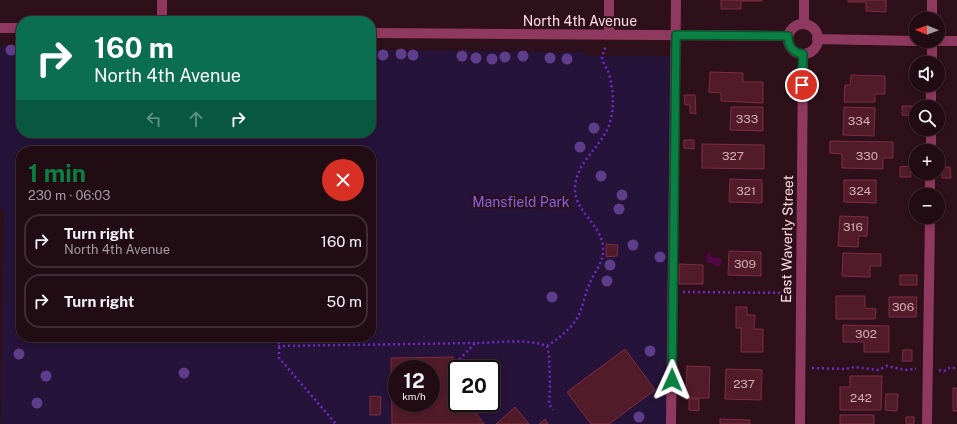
<!DOCTYPE html>
<meta charset="utf-8">
<style>
:root{--surface:#220c14;--page:#2a151d;--text:#f1f3f6;--muted:#a29ba0;--line:#3f2c34;--accent:#0b8043}
body{margin:0;font-family:"Public Sans",sans-serif;background:var(--page);color:var(--text);height:100vh;display:flex;flex-direction:column;font-size:15px;white-space:nowrap}
*{box-sizing:border-box;margin:0}
p{font-size:13px;color:var(--muted)}
.icon{flex:none;width:22px;height:22px;fill:none;stroke:currentColor;stroke-width:2;stroke-linecap:round;stroke-linejoin:round}
.map{position:relative;flex:1;overflow:hidden}
.sheet{position:absolute;left:16px;top:146px;width:360px;height:196px;display:flex;flex-direction:column;background:var(--surface);border-radius:16px;box-shadow:0 2px 6px #0003,0 0 0 1px var(--line)}
.sheet>*{flex:none}
.hud{position:absolute;left:16px;top:16px;width:360px;height:122px;border-radius:16px;box-shadow:0 2px 6px #0003,0 0 0 1px var(--line);background:#0b6e4f;color:#fff;overflow:hidden}
.needle{width:26px;rotate:271deg}
.controls{position:absolute;left:909px;top:12px;display:grid;gap:8px}
.controls a{display:grid;place-items:center;width:36px;height:36px;border-radius:50%;background:var(--surface);box-shadow:0 2px 6px #0003,0 0 0 1px var(--line);font-size:20px}
.speed{position:absolute;left:388px;top:360px;display:flex;gap:8px;font-size:20px;font-weight:700;text-align:center}
.speed>*{display:grid;place-content:center;width:52px;height:52px;border-radius:50%;background:var(--surface);box-shadow:0 2px 6px #0003,0 0 0 1px var(--line);line-height:1}
.speed small{font-size:10px;font-weight:400}
.speed .limit{border:2px solid #111;border-radius:6px;background:#fff;color:#111}
.pin{position:absolute;display:grid;place-items:center;width:34px;height:34px;color:#fff;margin:-17px;border:2px solid #fff;border-radius:50%;box-shadow:0 1px 4px #0007}
.me{position:absolute;width:44px;margin:-22px;rotate:1deg;stroke-linejoin:round;filter:drop-shadow(0 0 3px #0008)}
.turn{display:flex;align-items:center;gap:14px;height:84px;padding:0 12px;font-size:18px}
.turn .icon{width:52px;height:52px;stroke-width:2.5}
.turn b{display:block;font-size:28px;line-height:34px}
.lanes{display:flex;align-items:center;height:38px;padding:0 12px;background:#0003;justify-content:center;gap:20px;direction:ltr}
.lanes .off{opacity:.35}
.round{display:grid;place-items:center;flex:none;width:42px;height:42px;border-radius:21px;background:var(--page)}
.head{display:flex;align-items:center;justify-content:space-between;height:68px;padding:0 12px}
h1{font-size:24px;font-weight:700;line-height:30px;color:var(--accent)}
ul{padding:0;list-style:none}
li{display:flex;align-items:center;gap:12px;height:54px;margin:0 8px 6px;padding:0 4px;border:2px solid var(--line);border-radius:16px}
li div{flex:1}
li b{display:block;font-size:15px}
li em{font-style:normal}
.map>svg:first-child{display:block}
.green{fill:#251339;fill-rule:evenodd}
.water{fill:#500845}
.building{fill:#511b2a;stroke:#7e2c44;fill-rule:evenodd}
.lines{fill:none;stroke-linecap:round;stroke-linejoin:round}
.path{stroke:#712ac7;stroke-width:2.5;stroke-dasharray:2 3;stroke-linecap:butt}
.minor{stroke:#903960;stroke-width:10}
.tree{fill:#5e3d8b}
.route-casing{stroke:#07532c;stroke-width:10}
.route{stroke:#0b8043;stroke-width:7}
.labels{text-anchor:middle;dominant-baseline:central;stroke-width:4;stroke-linejoin:round;paint-order:stroke}
.number-label{font-size:12px;fill:#d4adba}
.street-label{font-size:14px;fill:#ffdeea;stroke:#2e101a}
.park-label{font-size:14px;fill:#8561e8;stroke:#2e101a}
</style>
<div class="map">
<svg width="957" height="424" viewBox="0 0 957 424">
<rect width="100%" height="100%" fill="#2e101a"/>
<path class="green" d="M5,45H21V133H371V50L584,52L586,56H673L668,424H1L4,210L0,209V47ZM21,151H371V337H21ZM397,369H431V403H397ZM457,369H491V403H457Z"/>
<path class="water" d="M709,252L712,257L721,258L722,263L719,267L716,266L712,263H708L705,257Z"/>
<path class="building" d="M721,0H762V1H741V9H721Z
M848,0H886V12L866,11V2H848Z
M710,72L743,73V82H763V103L721,101V93L709,92Z
M851,75L885,76V94H875V102H844L845,85H850Z
M684,95H695L696,114L690,113V105H685Z
M902,106H916L915,116L902,115Z
M731,107H763V131L730,130Z
M844,107L875,108L874,136L843,135Z
M684,140H694V149L684,148Z
M830,141L893,142V158H883V169L842,168V154L830,153Z
M702,144L764,145V169L702,168Z
M910,166L911,177H900V167Z
M942,167H950L951,178H942Z
M730,179L762,180V203L729,202Z
M844,180H876V203L844,202Z
M840,216L868,217L867,236H859L858,247L838,246Z
M606,244L618,245L617,256L606,257Z
M729,251L761,252V276L728,275Z
M843,253L881,254V266H870V277L842,276Z
M679,264L703,265V284H679Z
M900,275H917V285H900Z
M836,296H865V308L876,309L875,319H836Z
M889,297H917L916,317H889Z
M736,307H747V315H755L754,329H763V352H741V328H736Z
M843,325L889,326V352H864V342H843Z
M625,349L655,390L609,424H591L567,392Z
M903,350H912V361H902Z
M453,357L454,385L457,384V403H472L473,409L484,424H392L391,358ZM397,369H431V403H397Z
M687,366L710,367L709,398H686Z
M726,369L762,370L761,400L725,399Z
M850,376H882L881,410H840V387H850Z
M953,388H957V411H953Z
M886,394H898L897,411L885,410Z
M370,396L381,397L380,415H370Z
M689,399H699V411L689,410Z
M515,407L529,424H496Z
M840,415H874V424H840Z
M906,417H914V424H906Z
M545,419L548,424H539Z
M720,419L750,420V424H720Z"/>
<g class="lines">
<path class="path" d="M683,292L790,293
M279,337V358L336,424
M278,346L475,343
M547,346C558,339 568,331 576,320C583,309 584,295 590,283C593,275 599,267 602,259C603,254 604,246 602,241C597,223 576,210 575,191C574,162 603,147 610,122C615,104 613,88 608,71C606,67 602,61 602,57C603,53 605,49 606,45
M812,368L845,369L855,367L878,370L887,366L905,370L916,369
M939,370L944,371L951,367L957,369
M456,383L455,366L457,362L475,343C498,343 525,338 547,346L549,355L550,384L549,404L553,410"/>
<path class="minor" d="M162,0V21
M932,19V0
M804,24V0
M788 39a15 15 0 1 1 30 0a15 15 0 1 1-30 0Z
M0,28H21
M371,33L788,36
M609,34V0
M817,39L916,41
M918,41H957
M932,63V41
M931,107V85
M931,151V129
M930,195V173
M671,424L676,0
M800,424L803,54
M927,424L930,217"/>
</g>
<g class="tree">
<circle cx="11" cy="50" r="5.5"/>
<circle cx="401" cy="54" r="5.5"/>
<circle cx="383" cy="55" r="5.5"/>
<circle cx="413" cy="55" r="5.5"/>
<circle cx="462" cy="56" r="5.5"/>
<circle cx="523" cy="56" r="5.5"/>
<circle cx="505" cy="57" r="5.5"/>
<circle cx="476" cy="58" r="5.5"/>
<circle cx="550" cy="58" r="5.5"/>
<circle cx="492" cy="59" r="5.5"/>
<circle cx="567" cy="59" r="5.5"/>
<circle cx="594" cy="128" r="5.5"/>
<circle cx="580" cy="147" r="5.5"/>
<circle cx="601" cy="176" r="5.5"/>
<circle cx="622" cy="195" r="5.5"/>
<circle cx="619" cy="209" r="5.5"/>
<circle cx="633" cy="245" r="5.5"/>
<circle cx="660" cy="257" r="5.5"/>
<circle cx="610" cy="265" r="5.5"/>
<circle cx="607" cy="281" r="5.5"/>
<circle cx="552" cy="297" r="5.5"/>
<circle cx="650" cy="351" r="5.5"/>
<circle cx="19" cy="354" r="5.5"/>
<circle cx="184" cy="373" r="5.5"/>
<circle cx="46" cy="376" r="5.5"/>
<circle cx="37" cy="403" r="5.5"/>
<circle cx="639" cy="417" r="5.5"/>
</g>
<g class="lines">
<defs>
<path id="route" d="M672,380L676,35L788,36C788,46 793,53 803,54L802,85"/>
</defs>
<use href="#route" class="route-casing"/>
<use href="#route" class="route"/>
</g>
<g class="labels">
<g class="number-label">
<text x="747" y="119">333</text>
<text x="859" y="121">334</text>
<text x="733" y="156">327</text>
<text x="867" y="156">330</text>
<text x="746" y="191">321</text>
<text x="860" y="191">324</text>
<text x="853" y="227">316</text>
<text x="745" y="264">309</text>
<text x="903" y="307">306</text>
<text x="866" y="334">302</text>
<text x="744" y="384">237</text>
<text x="861" y="398">242</text>
</g>
<g class="street-label">
<text x="580" y="21">North 4th Avenue</text>
<text transform="translate(787 239) rotate(-89)">East Waverly Street</text>
</g>
<g class="park-label">
<text x="521" y="202">Mansfield Park</text>
</g>
</g>
</svg>
<div class="controls">
<a><svg class="needle" viewBox="-14 -14 28 28"><path d="M0-13l5 13h-10z" fill="#e53935"/><path d="M0 13l5-13h-10z" fill="#a29ba0"/></svg></a>
<a><svg class="icon" aria-label="sound" viewBox="0 0 24 24"><path d="M4 9h4l5-4v14l-5-4H4zM17 9q2 3 0 6"/></svg></a>
<a><svg class="icon" aria-label="search" viewBox="0 0 24 24"><circle cx="10" cy="10" r="6"/><path d="M15 15l6 6"/></svg></a>
<a>+</a>
<a>−</a>
</div>
<div class="speed"><div>12<small>km/h</small></div><div class="limit">20</div></div>
<div class="pin" style="left:802px;top:85px;background:#d93025"><svg class="icon" aria-label="arrive" viewBox="0 0 24 24"><path d="M6 21V4h12l-3 4 3 4H6"/></svg></div>
<svg class="me" style="left:672px;top:380px" viewBox="-20 -20 40 40"><path d="M0-17L14 15 0 8-14 15z" fill="#0b8043" stroke="#fff" stroke-width="4"/></svg>
<div class="hud">
<div class="turn"><svg class="icon" aria-label="right" viewBox="0 0 24 24"><path d="M7 20v-9h11M14 6l5 5-5 5"/></svg><div><b>160 m</b>North 4th Avenue</div></div>
<div class="lanes"><svg class="icon off" aria-label="left" viewBox="0 0 24 24"><path d="M17 20v-9H6M10 6l-5 5 5 5"/></svg><svg class="icon off" aria-label="ahead" viewBox="0 0 24 24"><path d="M12 20V5M6 11l6-6 6 6"/></svg><svg class="icon" aria-label="right" viewBox="0 0 24 24"><path d="M7 20v-9h11M14 6l5 5-5 5"/></svg></div>
</div>
<section class="sheet">
<div class="head"><div><h1>1 min</h1><p>230 m · 06:03</p></div><a class="round" style="background:#d93025;color:#fff"><svg class="icon" aria-label="close" viewBox="0 0 24 24"><path d="M6 6l12 12M18 6L6 18"/></svg></a></div>
<ul>
<li><svg class="icon" aria-label="right" viewBox="0 0 24 24"><path d="M7 20v-9h11M14 6l5 5-5 5"/></svg><div><b>Turn right</b><p>North 4th Avenue</p></div><em>160 m</em></li>
<li><svg class="icon" aria-label="right" viewBox="0 0 24 24"><path d="M7 20v-9h11M14 6l5 5-5 5"/></svg><div><b>Turn right</b></div><em>50 m</em></li>
</ul>
</section>
</div>
